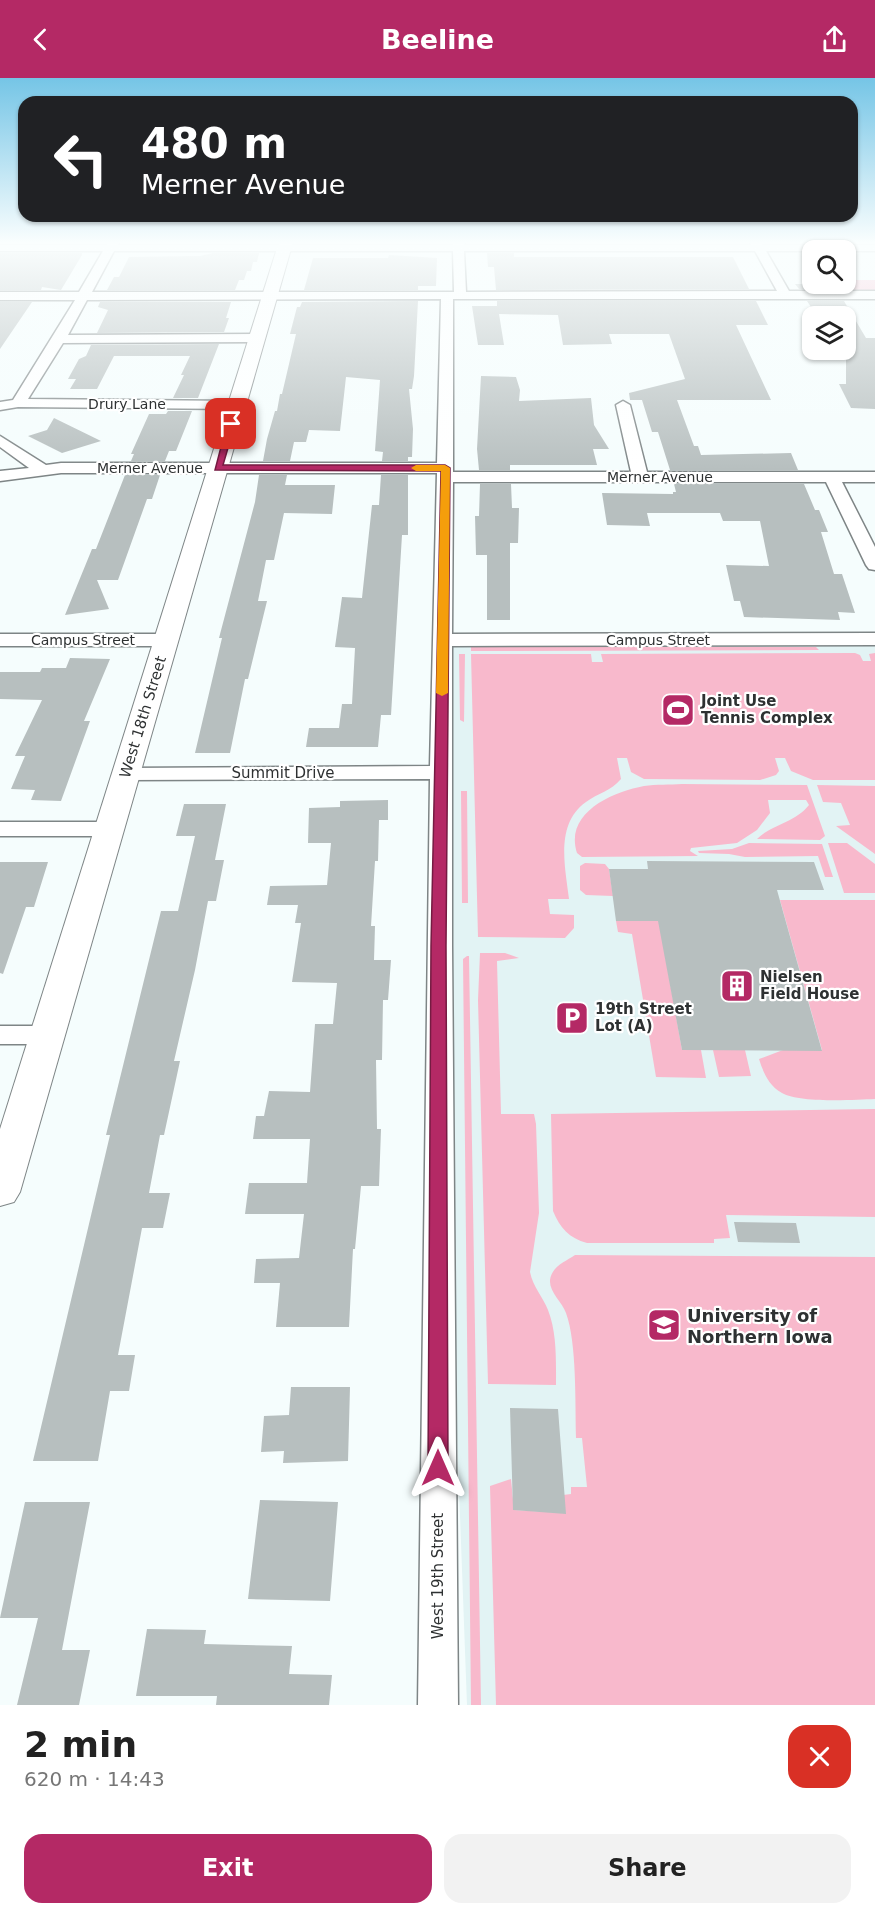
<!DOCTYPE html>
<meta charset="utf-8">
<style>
:root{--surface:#fff;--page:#f2f2f2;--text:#222;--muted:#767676;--accent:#b42965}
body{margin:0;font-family:"DejaVu Sans",sans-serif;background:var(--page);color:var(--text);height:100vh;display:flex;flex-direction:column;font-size:22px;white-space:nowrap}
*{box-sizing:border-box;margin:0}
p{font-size:20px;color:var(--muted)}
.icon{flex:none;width:33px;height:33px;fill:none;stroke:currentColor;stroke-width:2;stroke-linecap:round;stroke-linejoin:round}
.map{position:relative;height:1627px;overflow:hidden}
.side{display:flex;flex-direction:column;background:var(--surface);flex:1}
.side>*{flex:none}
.top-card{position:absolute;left:18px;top:18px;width:840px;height:126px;border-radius:18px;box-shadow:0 2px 4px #0004;background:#202124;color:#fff;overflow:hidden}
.fabs{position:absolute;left:802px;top:162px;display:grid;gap:12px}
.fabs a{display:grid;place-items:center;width:54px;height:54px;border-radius:12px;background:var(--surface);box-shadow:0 2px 4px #0004;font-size:30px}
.pin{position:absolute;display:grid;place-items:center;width:51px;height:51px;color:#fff;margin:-26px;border-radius:12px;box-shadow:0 3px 9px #0006}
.me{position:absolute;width:66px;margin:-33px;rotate:0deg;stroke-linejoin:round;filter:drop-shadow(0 0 4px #0008)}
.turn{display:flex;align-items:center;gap:21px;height:126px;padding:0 24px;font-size:27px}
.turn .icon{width:78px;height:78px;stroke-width:2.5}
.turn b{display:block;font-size:42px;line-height:51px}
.round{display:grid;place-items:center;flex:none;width:63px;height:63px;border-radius:18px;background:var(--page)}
.summary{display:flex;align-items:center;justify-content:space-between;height:102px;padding:0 24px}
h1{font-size:36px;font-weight:600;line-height:45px}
.primary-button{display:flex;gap:12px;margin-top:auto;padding:12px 24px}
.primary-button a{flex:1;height:69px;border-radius:18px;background:var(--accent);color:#fff;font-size:24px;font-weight:600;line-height:69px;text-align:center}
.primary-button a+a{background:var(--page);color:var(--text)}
header{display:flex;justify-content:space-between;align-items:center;height:78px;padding:0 24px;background:var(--accent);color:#fff;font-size:27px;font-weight:600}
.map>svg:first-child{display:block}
.built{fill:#e2f3f4}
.green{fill:#f8b9cc}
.building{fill:#b7bfbf}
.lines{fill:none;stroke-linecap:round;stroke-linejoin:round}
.minor-casing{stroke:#7e8586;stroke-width:3}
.major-casing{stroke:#7e8586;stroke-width:2}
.minor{fill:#fff;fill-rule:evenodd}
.major{fill:#fff;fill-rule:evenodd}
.route{fill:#b42965;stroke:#751b42;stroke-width:1.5}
.slow{fill:#f59e0b}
.labels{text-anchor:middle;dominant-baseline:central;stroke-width:4.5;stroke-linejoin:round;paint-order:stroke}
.far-street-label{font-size:14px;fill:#2e3132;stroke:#fff}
.poi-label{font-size:15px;font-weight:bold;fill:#2e3132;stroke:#fff;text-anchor:start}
.street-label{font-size:15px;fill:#2e3132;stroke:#fff}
.near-poi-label{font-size:18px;font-weight:bold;fill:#2e3132;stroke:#fff;text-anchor:start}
</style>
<header><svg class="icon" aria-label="back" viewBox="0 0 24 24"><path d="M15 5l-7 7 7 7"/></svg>Beeline<svg class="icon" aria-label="share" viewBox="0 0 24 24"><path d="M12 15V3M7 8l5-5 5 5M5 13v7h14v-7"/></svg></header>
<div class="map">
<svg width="875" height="1627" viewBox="0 0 875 1627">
<rect width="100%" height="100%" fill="#f5fdfd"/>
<path class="built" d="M875,561V1627H467L439,868L442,575L452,566Z"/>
<path class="green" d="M846,202H875V213H844L839,206H846Z
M471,569H816L819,572L471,573Z
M855,575L860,577L863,583H871L869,576L875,575V702H813L791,693L785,680H775L779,693L776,697L760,702L644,701L631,694L627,680H617L621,701C611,713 598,715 586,724C555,746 565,788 569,821H548L550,836L574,837V850L565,860L478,859L471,576H591L592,584H603L601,576Z
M459,576H465L464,644L460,642Z
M682,706L807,707L825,758L820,762L757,761C772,746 795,745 809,727L806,722H768L770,735L757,752L737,765L691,770L690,773L698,778L582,779L577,775C564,735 612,714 644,708C656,706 670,707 682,706Z
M817,707L875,708V776L836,748L850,747L841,725L823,724Z
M461,713H467L468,825H462Z
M749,765L822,766L833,799H825L818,778L745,779L729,776L699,775L698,773L732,771Z
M828,765H847L875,786V815H844Z
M585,785L605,786L609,791L613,818L586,817L580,812V788Z
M780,822H875V1021C853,1022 799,1025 782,1015C769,1008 763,994 759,981L783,972H822Z
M616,843H659L682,972H701L706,1000L656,999L632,856L618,854Z
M480,875H505L519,880L497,883L501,1036H534L536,1046L539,1135L530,1194C533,1209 543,1219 548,1232C557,1255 556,1282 556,1307L488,1306L478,922Z
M467,878H469L481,1627H471L463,881Z
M713,972H745L751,998L719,999Z
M875,1031V1139L726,1137L730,1160L714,1161V1165H587C569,1160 560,1150 553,1133L551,1036Z
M575,1177L875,1179V1627H496L490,1408L511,1401L514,1432L565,1435L563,1417L571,1416V1409H587L582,1360H576C575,1326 577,1265 566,1235C562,1224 549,1214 550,1202C552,1188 565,1184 575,1177Z"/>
<path class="building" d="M0,175H82V177L61,212L42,209L41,212H0Z
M213,175H259L257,184H253L251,193H247L244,202H239L235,212H107L114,199H119L129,179L200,178Z
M487,175H514V179H733L749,211L496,212L494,189H488Z
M389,177L437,180L436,208H418V212H304L313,180H388Z
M795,206H833L836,211H799Z
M418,223L414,298L412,311H409L413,351L412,379H408V383H382L383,374L375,373L380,302L346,299L340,353L309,352L306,364H294L290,383H263L267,361L275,333H277L280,316H282L296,256H290L297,229H300L302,224Z
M497,223H756L768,247H736L771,322H677L694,368H698L701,377L791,375L798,392H670L658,354H652L642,322H630L629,315L685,301L669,256H609L612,266L563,267L558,237L499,236L504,267H478L472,228H497Z
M807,223H844L866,260H875V331L851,330L839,306H846V238H817Z
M0,224H32L0,271Z
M100,224H231L226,240H229L224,254L97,255L108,232L98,229Z
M219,266L198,320H173L184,297H181L190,278H114L97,311H70L76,301H68L79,281L86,278L91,267Z
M481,298L516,299L520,312L519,323L591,320L594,347L609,371H593L597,387H510V392H479L477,371Z
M168,333H192L176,373H169L165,383H131L134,376H131L149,336H166Z
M54,340L101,363L62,375L28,358L47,352Z
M125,397H160L152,421H147L118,502H97L109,531L65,537L92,471H96Z
M259,397H287L285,407H335L332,436L284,435L274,482H266L258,523H267L248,601H245L230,675H195L222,560H219L255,424Z
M381,397H408V457H402L391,637H381L378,669H306L309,650H339L342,626H352L355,570L335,569L342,519L362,520L372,427H379Z
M480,406H511L512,430H519L518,465H510V542H487V477H476L475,438H479Z
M674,406H804L815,432H819L828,454H821L834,496H842L855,535L838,534L840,542L744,539L740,523H734L726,487L769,488L760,443H723L720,435H647L650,448L607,447L602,415L673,416V414H676Z
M70,580L110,581L84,643H90L61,723L31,722L35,712L11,711L25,678H15L42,622L0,621V594H40L42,590H66Z
M388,722V742H379L378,783H375L371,848H375L374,882H391L388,922H383L382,982H376L377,1051H381L379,1108H361L355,1171H353L349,1249H276L280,1205H254L256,1181L299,1180L304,1136H245L249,1105H307L310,1061H253L256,1038H264L269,1013L310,1014L315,946H333L337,905L292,904L301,845H295L298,827H267L270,808L327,807L331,765H308L309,730L340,729V723Z
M184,726H226L215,782H224L216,823H208L195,892L174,983H180L164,1057H160L149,1115H170L163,1150H142L118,1277H135L129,1313H110L98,1383H33L110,1057H106L161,833H178L195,758H176Z
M647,783L814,784L824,812H777L822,973L682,972L658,843H616L609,791H648Z
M0,784H48L34,829H26L3,896L0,895Z
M734,1144L796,1145L800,1165L738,1164Z
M291,1309H350L348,1383L283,1385L284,1373L261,1374L264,1338L289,1337Z
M510,1330L558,1331L566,1436L513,1432Z
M260,1422L338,1424L330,1523L248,1521Z
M25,1424H90L62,1572H90L79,1627H17L38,1540H0Z
M147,1551L206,1552L204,1566L292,1568L289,1596L332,1597L329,1627H216L217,1618H136Z"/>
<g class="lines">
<defs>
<path id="minor" d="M108,164H119L118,167H453V164H464V167H751L750,164H761L762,167H875V173H766L789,213H875V221H453V394H631L616,327L623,323L630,327L647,394H875V404H842L875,469V492L869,491L866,487L826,404H453L452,556L875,555V567L452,568V868L458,1627H418L430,701L126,702L118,701L115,696L118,691L126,690L430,688L437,395H61L0,403V393L29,390L0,369V358L46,387L61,385H437L441,221L87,222L68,257L257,256L263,260L257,264L63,265L28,321L237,323L244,327L237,331L18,329L0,332V324L13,322L75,222H0V214H79L103,173H0V167H107ZM114,173H453L454,214H92ZM464,173H755L777,213L466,214Z
M0,556H166L173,558L175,562L173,566L166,568H0Z
M0,744H109L117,746L120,751L117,756L109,758H0Z
M0,948H47L56,951L60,957L56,963L47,966H0Z"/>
<path id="major" d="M279,164H293L20,1114L14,1124L0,1128V1051Z"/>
</defs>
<use href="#minor" class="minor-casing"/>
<use href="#major" class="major-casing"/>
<use href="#minor" class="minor"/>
<use href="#major" class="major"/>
</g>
<linearGradient id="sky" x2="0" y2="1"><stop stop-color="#75c5e6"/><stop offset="0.42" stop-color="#fafefe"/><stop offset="1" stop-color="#fafefe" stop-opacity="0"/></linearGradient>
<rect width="875" height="392" fill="url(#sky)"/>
<path class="route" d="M231,343L235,346L223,387H445L450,390L446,868L448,1390L445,1396L438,1399L431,1396L428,1390L431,868L441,393L215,392L227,346Z"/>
<path class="slow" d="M445,387L450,390L448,615L442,618L436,615L441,393H416L411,390L416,387Z"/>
<defs>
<symbol id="stadium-square" viewBox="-11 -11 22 22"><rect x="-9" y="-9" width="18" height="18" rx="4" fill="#b42965" stroke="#fff"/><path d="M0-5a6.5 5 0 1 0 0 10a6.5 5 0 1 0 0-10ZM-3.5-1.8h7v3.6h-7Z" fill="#fff"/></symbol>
<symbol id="building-square" viewBox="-11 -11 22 22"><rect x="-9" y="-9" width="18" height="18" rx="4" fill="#b42965" stroke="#fff"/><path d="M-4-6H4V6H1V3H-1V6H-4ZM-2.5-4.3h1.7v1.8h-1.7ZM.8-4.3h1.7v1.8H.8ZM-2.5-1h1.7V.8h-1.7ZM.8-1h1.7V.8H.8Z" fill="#fff"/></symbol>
<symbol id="parking-square" viewBox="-11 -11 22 22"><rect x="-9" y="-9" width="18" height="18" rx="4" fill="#b42965" stroke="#fff"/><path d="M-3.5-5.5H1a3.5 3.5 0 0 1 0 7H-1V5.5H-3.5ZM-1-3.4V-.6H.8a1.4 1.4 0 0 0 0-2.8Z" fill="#fff"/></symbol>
<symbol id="university-square" viewBox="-11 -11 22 22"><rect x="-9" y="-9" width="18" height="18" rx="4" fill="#b42965" stroke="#fff"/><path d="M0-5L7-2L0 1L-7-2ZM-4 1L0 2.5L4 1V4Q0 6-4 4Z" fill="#fff"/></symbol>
</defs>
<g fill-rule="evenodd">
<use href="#stadium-square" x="659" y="613" width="38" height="38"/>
<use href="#building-square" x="718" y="889" width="38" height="38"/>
<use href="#parking-square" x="553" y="921" width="38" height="38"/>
<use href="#university-square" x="645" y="1228" width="38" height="38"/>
</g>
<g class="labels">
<g class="far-street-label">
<text x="127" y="326">Drury Lane</text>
<text x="150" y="390">Merner Avenue</text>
<text x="660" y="399">Merner Avenue</text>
<text x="83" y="562">Campus Street</text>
<text x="658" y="562">Campus Street</text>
</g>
<g class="poi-label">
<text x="701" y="623">Joint Use<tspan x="701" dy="17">Tennis Complex</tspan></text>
<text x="760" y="899">Nielsen<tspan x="760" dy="17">Field House</tspan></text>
<text x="595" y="931">19th Street<tspan x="595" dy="17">Lot (A)</tspan></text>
</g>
<g class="street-label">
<text transform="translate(143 639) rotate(-73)">West 18th Street</text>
<text x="283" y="695">Summit Drive</text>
<text transform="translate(438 1498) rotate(-90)">West 19th Street</text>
</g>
<g class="near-poi-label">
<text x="687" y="1237">University of<tspan x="687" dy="21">Northern Iowa</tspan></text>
</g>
</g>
</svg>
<div class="fabs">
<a><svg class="icon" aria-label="search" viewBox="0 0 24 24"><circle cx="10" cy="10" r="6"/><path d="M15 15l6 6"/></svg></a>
<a><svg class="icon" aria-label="layers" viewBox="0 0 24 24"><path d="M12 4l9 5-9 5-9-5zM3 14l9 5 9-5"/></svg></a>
</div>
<div class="pin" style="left:231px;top:346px;background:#d93025"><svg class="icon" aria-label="arrive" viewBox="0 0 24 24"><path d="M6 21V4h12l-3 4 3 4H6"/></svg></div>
<svg class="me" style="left:438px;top:1390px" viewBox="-20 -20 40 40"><path d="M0-17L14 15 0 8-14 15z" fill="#b42965" stroke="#fff" stroke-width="4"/></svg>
<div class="top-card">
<div class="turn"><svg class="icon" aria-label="left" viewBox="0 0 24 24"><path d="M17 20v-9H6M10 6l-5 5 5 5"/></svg><div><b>480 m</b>Merner Avenue</div></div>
</div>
</div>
<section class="side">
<div class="summary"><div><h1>2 min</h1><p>620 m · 14:43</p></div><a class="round" style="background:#d93025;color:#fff"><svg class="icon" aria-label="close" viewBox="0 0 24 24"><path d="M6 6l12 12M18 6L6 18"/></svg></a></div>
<div class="primary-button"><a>Exit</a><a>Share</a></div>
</section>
